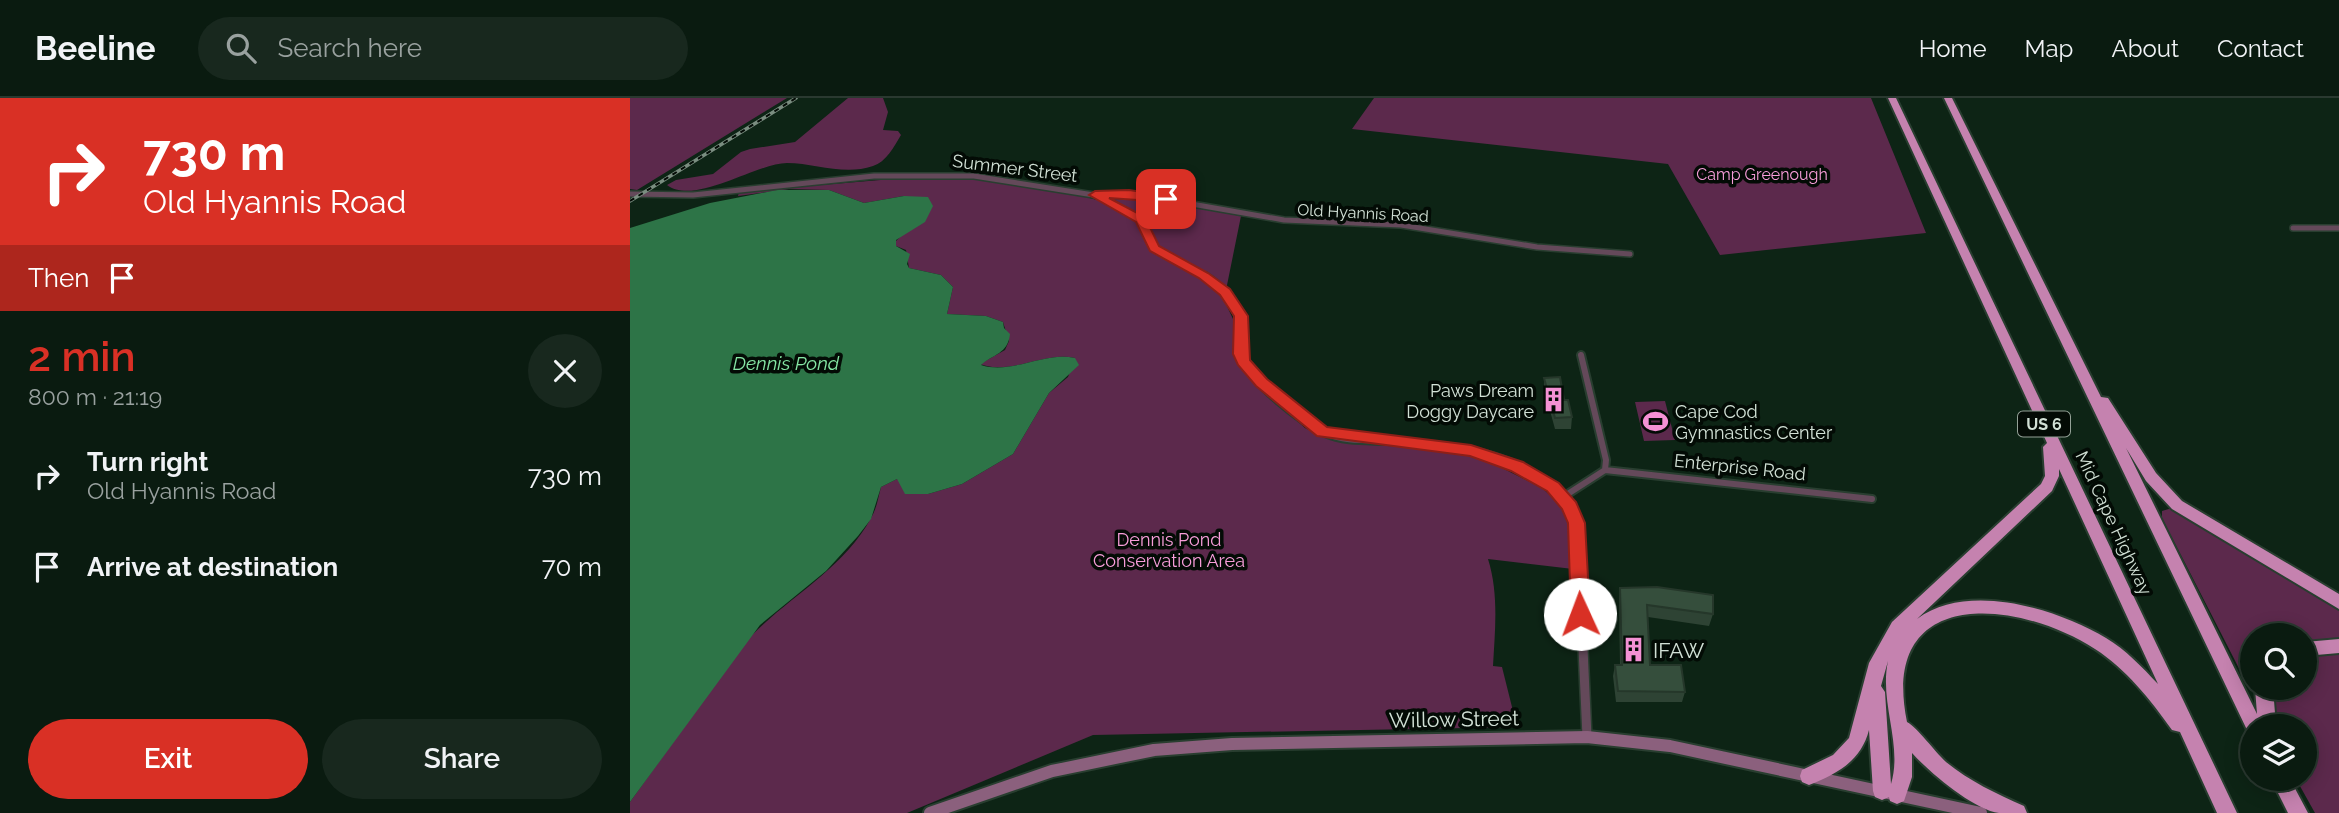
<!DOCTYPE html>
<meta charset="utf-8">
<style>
:root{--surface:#0a1b10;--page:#18281e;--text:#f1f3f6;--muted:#99a19f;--line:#2a3930;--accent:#d93025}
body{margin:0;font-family:Raleway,sans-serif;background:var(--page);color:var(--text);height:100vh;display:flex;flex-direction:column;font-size:26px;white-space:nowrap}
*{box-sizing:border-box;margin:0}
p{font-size:23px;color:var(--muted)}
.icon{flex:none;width:38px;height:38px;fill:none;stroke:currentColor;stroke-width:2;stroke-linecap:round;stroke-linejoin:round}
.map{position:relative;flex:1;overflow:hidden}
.side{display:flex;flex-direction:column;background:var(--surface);width:630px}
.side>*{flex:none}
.banner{background:#d93025;color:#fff;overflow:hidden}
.tools{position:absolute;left:1610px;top:525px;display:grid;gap:14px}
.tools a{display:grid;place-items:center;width:77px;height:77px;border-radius:50%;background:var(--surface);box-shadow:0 4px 18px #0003,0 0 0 2px var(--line);font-size:35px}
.pin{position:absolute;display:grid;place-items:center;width:60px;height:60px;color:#fff;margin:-30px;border-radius:14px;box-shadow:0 4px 10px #0006}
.me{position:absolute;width:77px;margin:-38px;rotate:358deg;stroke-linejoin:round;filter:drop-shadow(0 0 5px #0008)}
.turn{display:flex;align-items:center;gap:24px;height:147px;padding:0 28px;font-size:32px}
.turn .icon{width:91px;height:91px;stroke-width:2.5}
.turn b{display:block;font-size:49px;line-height:60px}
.then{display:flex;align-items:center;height:66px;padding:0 28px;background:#0003;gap:14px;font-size:26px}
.round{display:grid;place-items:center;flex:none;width:74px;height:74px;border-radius:37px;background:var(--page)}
.summary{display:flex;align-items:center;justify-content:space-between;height:119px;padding:0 28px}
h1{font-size:42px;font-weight:600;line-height:52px;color:var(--accent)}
.action{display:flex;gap:14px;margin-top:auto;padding:14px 28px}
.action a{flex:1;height:80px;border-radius:42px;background:var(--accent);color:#fff;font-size:28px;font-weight:600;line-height:80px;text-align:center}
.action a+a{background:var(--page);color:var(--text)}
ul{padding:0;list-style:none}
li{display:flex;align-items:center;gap:21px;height:91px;padding:0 28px}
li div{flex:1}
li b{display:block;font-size:26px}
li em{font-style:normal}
header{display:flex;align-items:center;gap:42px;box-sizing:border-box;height:98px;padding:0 35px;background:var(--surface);border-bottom:2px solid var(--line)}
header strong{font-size:33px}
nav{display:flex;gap:38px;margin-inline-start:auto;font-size:24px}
.search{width:490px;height:63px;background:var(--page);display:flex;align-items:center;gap:18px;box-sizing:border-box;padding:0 24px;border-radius:38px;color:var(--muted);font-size:26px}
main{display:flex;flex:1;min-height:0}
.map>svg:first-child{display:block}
.green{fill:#5c294c}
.water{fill:#2d7447}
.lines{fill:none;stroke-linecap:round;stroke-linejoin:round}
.street-far2-casing{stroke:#293e30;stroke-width:8}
.street-far1-casing{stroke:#293e30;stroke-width:10}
.street-casing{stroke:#293e30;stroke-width:12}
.secondary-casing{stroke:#293e30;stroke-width:16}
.highway-casing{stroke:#293e30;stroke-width:4}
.street-far2{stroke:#64495a;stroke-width:5}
.street-far1{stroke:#64495a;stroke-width:6}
.street{stroke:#64495a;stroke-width:9}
.secondary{stroke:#8b607d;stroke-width:12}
.highway{fill:#c582af;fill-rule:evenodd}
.rail-casing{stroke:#7a8d80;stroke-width:3.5}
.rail{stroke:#030b05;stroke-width:2;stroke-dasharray:5;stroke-linecap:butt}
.wall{fill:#2e4334}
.building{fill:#354e3c;stroke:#25372a;stroke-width:2}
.route{fill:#d93025;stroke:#8d1f18;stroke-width:2}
.labels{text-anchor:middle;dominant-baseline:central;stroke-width:7;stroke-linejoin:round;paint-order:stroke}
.far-park-label{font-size:16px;fill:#f89dda;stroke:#030b05}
.far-street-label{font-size:16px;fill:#d2e1d6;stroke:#030b05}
.shield{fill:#030b05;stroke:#94a197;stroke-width:2}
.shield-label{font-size:16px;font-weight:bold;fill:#d2e1d6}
.street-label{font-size:18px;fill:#d2e1d6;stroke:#030b05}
.poi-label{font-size:18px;fill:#d2e1d6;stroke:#030b05;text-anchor:end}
.park-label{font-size:18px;fill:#f89dda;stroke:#030b05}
.water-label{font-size:19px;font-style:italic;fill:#86e7a5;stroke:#030b05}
.near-poi-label{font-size:21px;fill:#d2e1d6;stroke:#030b05;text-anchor:start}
.near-street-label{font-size:21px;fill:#d2e1d6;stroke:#030b05}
</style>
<header>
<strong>Beeline</strong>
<div class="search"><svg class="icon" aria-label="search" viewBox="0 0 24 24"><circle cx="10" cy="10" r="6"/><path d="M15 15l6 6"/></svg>Search here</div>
<nav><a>Home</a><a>Map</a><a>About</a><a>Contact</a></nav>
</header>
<main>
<section class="side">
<div class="banner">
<div class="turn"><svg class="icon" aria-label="right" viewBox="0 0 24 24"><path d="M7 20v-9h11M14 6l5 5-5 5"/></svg><div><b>730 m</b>Old Hyannis Road</div></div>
<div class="then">Then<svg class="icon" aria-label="arrive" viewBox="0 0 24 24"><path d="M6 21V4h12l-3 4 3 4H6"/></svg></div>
</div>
<div class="summary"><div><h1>2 min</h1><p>800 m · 21:19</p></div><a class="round"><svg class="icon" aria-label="close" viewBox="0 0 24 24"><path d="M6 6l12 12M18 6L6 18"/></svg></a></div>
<ul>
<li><svg class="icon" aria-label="right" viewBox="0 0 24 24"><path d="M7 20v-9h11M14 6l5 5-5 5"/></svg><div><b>Turn right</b><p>Old Hyannis Road</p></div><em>730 m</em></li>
<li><svg class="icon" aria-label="arrive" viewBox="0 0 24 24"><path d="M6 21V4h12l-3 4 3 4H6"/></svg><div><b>Arrive at destination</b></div><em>70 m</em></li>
</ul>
<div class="action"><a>Exit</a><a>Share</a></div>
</section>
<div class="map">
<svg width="1709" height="715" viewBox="0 0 1709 715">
<rect width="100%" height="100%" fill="#0d2415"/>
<path class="green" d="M0,0H157L7,92L0,91Z
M218,0H253L258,14L253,32L268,33L271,37C264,49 256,64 243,68C214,78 185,65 157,65C126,65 65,108 37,87L46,82L83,76L111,54L120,51L165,44Z
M744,0H1241L1296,135L1090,157L1038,66L722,31Z
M274,80L345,81L434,93L467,102L478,99L511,100L611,118L594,202L603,221L606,257L621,280L675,330L693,339L838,357L862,365L912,390L932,408L938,424L943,471L858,461C869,496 865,532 863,568L872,569L887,629L463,637L277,715H0V704L113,547C152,502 212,474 241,420C247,410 248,400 251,389L267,381L298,396L332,386L383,356L419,295L438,279L445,260C414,253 381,278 350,266L375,252L379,243L373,224L356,218L317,216L323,189L311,177L279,170L276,152L266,148V143L270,139L274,98L234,105L199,92L159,91L108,98L109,94Z
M1035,303L1045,342L1014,343L1005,304Z
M1542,410L1709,509V542L1675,545V537H1622V589L1618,588L1532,420V413Z
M1709,554V715H1685L1666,681H1675V628H1645L1641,608L1644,590H1675V559Z"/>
<path class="water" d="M147,92H199L234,105L274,98L298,99L303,108L295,124L266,142V148L280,156L277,166L279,170L311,177L323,189L317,216L356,218L373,224L374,230L380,236C378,256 363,256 351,267C382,277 414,253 445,260L449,267L419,295L383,356L332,386L298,396H275L267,381L251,389L241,421L228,438L196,473L130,527L0,704V130L80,105Z"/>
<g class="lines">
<defs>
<path id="street-far2" d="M0,96L63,97L244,78H344L470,98L511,122L522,148L578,180
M469,97L516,98L654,122L771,127L907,149L1000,156
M1663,130H1709"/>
<path id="street-far1" d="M575,178C591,188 607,205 609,224C611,237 608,248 613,261C623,286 671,323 695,335C715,344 737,342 758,343C820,348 905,352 939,413
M951,257L976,362L975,372
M975,372L1242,401
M933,399L975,372"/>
<path id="street" d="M939,411L948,439L957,639"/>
<path id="secondary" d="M300,715L422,673L524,652L602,646L957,639L1040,648L1351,715"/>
<path id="highway" d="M1258,0H1266L1607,715H1587L1550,634L1542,632C1520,601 1496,571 1465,551C1385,500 1249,488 1277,624C1288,630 1304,653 1316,664C1339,683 1367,696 1394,708L1397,715C1388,715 1378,715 1369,715C1344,712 1299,674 1282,655V679L1274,703L1267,706L1260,703L1259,699L1252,702L1245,699L1243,693L1239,632C1231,663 1207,676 1179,687L1172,684L1170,678L1172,672L1203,657L1219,640L1239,565L1262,524L1411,386L1415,378L1413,349L1417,345ZM1429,371L1528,586C1512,569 1496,552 1476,540C1427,511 1338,483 1287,521L1422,393L1429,378ZM1258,563C1249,605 1273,646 1261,686L1255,594L1251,588Z
M1314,0H1322L1471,299L1478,300L1526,375L1552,403L1709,496V511L1542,411L1516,383L1496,350L1627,616L1625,590H1643L1646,628H1622V635L1618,634Z
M1709,541V555L1675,558V544Z
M1641,681H1660L1678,715H1658Z"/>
</defs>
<use href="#street-far2" class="street-far2-casing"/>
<use href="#street-far1" class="street-far1-casing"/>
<use href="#street" class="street-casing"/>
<use href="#secondary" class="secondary-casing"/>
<use href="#highway" class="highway-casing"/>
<use href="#street-far2" class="street-far2"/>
<use href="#street-far1" class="street-far1"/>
<use href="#street" class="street"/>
<use href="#secondary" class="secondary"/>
<use href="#highway" class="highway"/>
<defs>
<path id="rail" d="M0,103L166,0"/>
</defs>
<use href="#rail" class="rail-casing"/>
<use href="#rail" class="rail"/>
</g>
<path class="wall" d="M914,280L942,319L941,331H925L914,291Z
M990,490L1083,516L1079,528L1018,519L1020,567L1055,594L1052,604H986L983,578L985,567H990L989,501Z"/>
<path class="building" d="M930,279L934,302H938L942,319L925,320L914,280Z
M1027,489L1083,497V516L1017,507L1020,567H1051L1055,594L988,593L985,567H992L990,490Z"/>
<path class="route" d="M499,92L540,98V103L536,104L479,100L515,119L529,148L578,175L600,191L618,218L620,262L637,281L697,329L841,347L893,364L929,385L946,404L955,425L960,516L957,521H944L941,516L938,425L932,411L917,393L881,373L840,358L687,338L626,288L608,267L603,256L604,218L590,197L569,180L520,153L506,124L459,97L465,93Z"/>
<defs>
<symbol id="building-bare" viewBox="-9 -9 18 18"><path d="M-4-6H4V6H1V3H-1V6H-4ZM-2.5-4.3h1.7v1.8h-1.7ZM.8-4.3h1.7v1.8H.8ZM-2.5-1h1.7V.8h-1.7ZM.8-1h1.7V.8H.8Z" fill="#f491d4" stroke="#030b05" stroke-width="2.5" paint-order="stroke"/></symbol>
<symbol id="stadium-bare" viewBox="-9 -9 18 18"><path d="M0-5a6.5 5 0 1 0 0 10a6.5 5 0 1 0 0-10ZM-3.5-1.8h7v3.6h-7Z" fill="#f491d4" stroke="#030b05" stroke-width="2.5" paint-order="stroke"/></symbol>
</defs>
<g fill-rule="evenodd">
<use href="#building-bare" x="906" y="284" width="35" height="35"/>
<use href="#stadium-bare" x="1008" y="306" width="35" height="35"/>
<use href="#building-bare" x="986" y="534" width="35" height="35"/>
</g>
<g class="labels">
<g class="far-park-label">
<text x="1132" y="76">Camp Greenough</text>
</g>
<g class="far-street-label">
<text transform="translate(733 115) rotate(3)">Old Hyannis Road</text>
</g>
<rect class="shield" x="1388" y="313.5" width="52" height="25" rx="5"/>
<g class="shield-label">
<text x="1414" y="326">US 6</text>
</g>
<g class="street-label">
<text transform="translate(385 70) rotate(7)">Summer Street</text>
<text transform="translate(1110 369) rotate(6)">Enterprise Road</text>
<text transform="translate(1484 425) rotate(65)">Mid Cape Highway</text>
</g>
<g class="poi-label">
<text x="904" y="292">Paws Dream<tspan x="904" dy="21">Doggy Daycare</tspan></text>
<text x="1045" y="313" text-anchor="start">Cape Cod<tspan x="1045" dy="21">Gymnastics Center</tspan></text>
</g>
<g class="park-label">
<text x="539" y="441">Dennis Pond<tspan x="539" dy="21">Conservation Area</tspan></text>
</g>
<g class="water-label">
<text x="156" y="265">Dennis Pond</text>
</g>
<g class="near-poi-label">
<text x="1023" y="552">IFAW</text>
</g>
<g class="near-street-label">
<text transform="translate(824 621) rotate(-1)">Willow Street</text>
</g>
</g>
</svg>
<div class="tools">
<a><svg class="icon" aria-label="search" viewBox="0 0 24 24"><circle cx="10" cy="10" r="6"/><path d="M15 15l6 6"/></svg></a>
<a><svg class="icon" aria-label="layers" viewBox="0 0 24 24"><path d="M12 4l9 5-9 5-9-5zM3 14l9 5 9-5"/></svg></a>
</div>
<div class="pin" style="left:536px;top:101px;background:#d93025"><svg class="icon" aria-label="arrive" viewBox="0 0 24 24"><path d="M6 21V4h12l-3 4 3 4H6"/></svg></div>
<svg class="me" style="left:950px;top:516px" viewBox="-20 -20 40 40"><circle r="19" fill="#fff"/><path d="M0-13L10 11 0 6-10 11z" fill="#d93025"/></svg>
</div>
</main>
